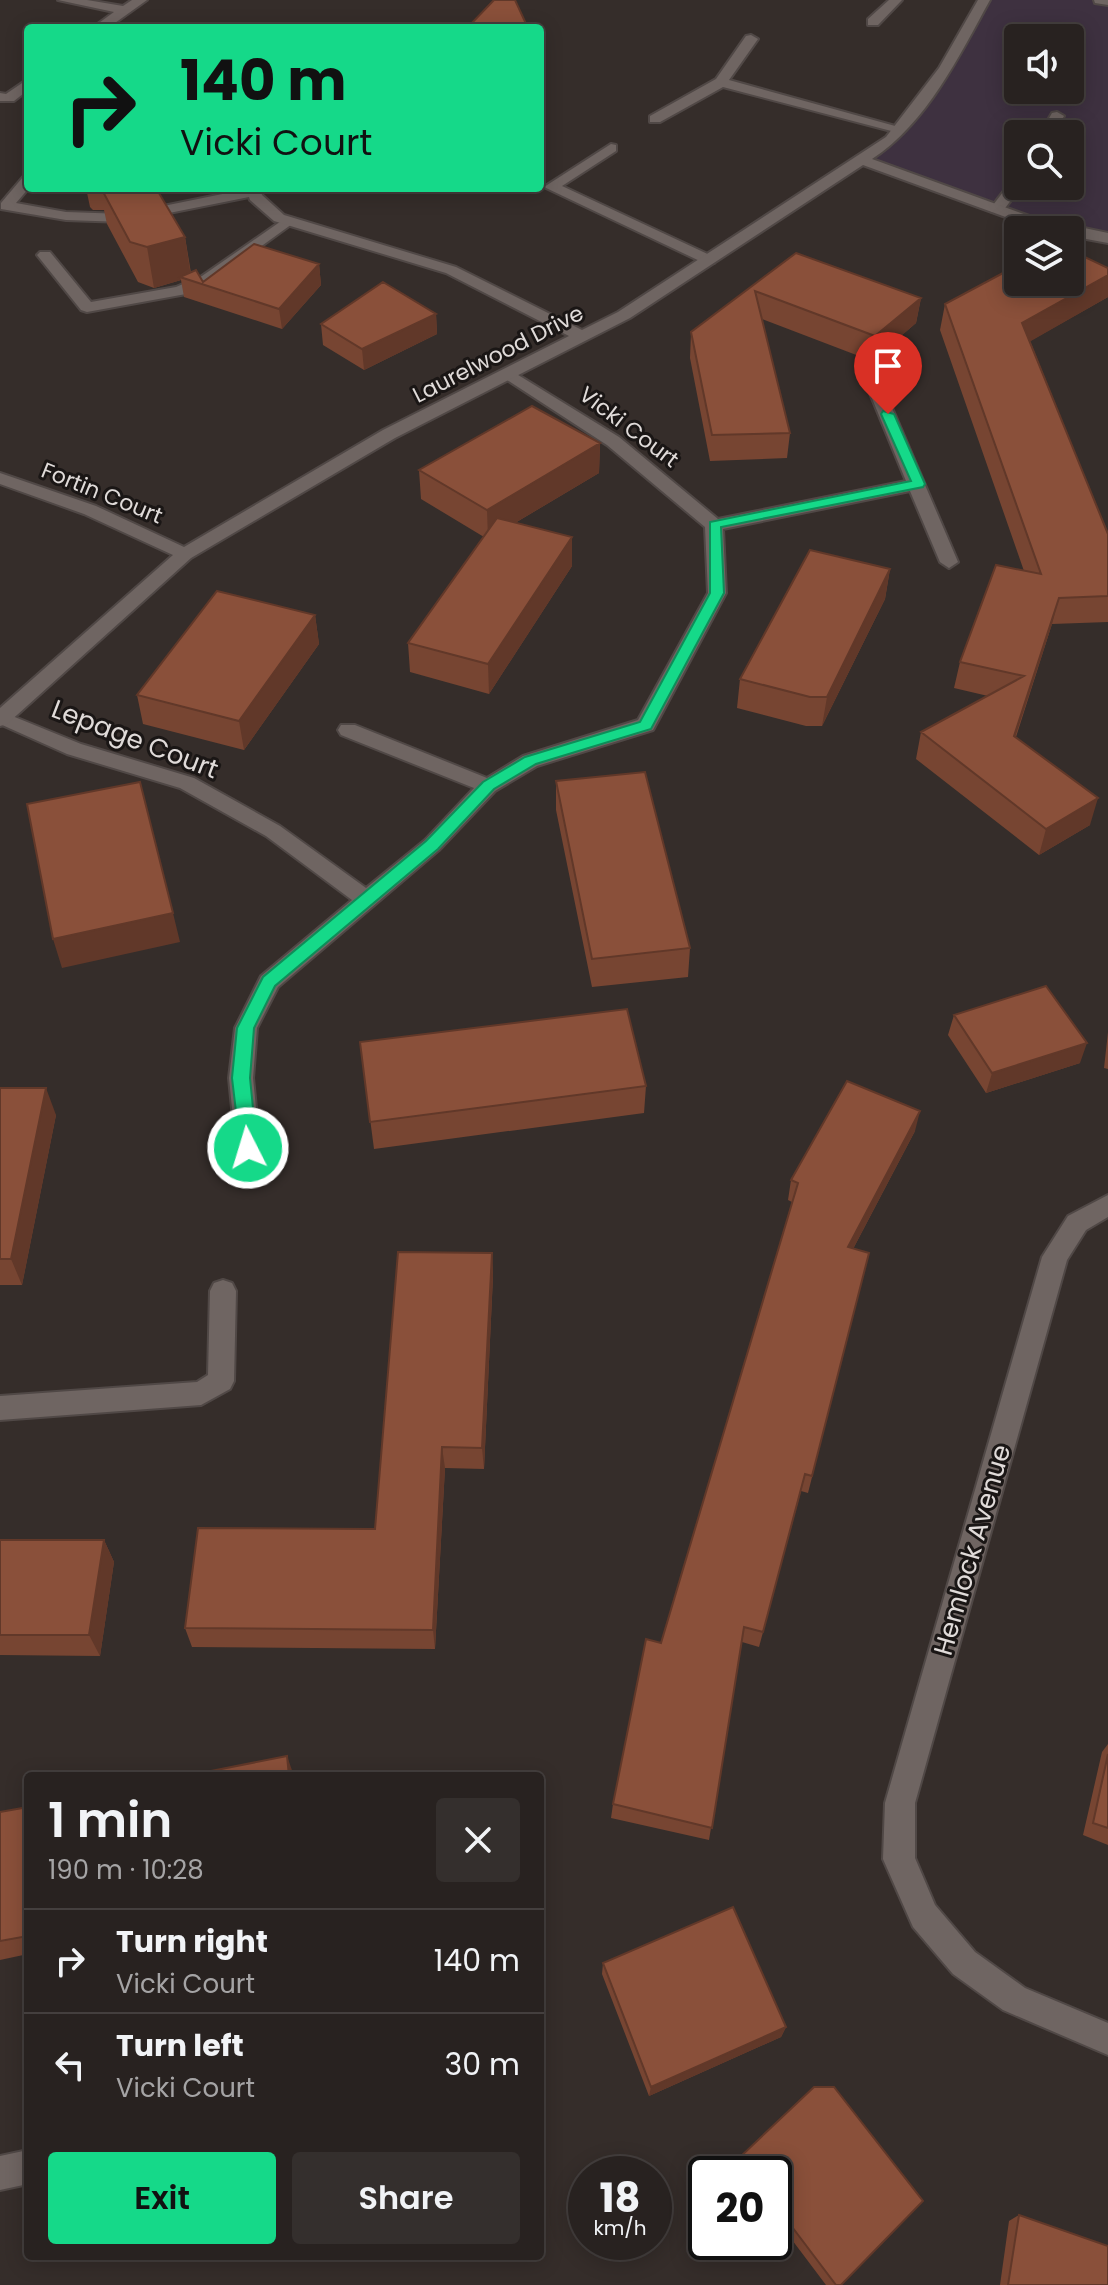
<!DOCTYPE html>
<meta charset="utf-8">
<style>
:root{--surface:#282220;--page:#342f2d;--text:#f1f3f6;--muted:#a5a4a5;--line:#443f3e;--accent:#15d989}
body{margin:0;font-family:Poppins,sans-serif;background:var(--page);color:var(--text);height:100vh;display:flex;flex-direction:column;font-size:30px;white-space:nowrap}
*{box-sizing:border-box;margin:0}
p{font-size:26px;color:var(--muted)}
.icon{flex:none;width:44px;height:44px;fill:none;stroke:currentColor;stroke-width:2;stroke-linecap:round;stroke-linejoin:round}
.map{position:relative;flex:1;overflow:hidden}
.drawer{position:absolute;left:24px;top:1772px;width:520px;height:488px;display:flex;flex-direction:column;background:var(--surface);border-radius:8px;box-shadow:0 4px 20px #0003,0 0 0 2px var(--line)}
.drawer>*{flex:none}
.top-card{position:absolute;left:24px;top:24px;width:520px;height:168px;border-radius:8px;box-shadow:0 4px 20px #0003,0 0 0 2px var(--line);background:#15d989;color:#111;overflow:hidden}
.fabs{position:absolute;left:1004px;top:24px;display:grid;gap:16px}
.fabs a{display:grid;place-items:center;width:80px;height:80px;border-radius:8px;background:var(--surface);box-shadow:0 4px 20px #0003,0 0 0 2px var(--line);font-size:40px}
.speed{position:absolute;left:568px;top:2156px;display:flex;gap:16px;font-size:40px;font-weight:700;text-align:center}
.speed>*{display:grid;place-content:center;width:104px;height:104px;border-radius:50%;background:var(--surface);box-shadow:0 4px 20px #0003,0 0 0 2px var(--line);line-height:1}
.speed small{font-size:20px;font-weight:400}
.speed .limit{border:4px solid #111;border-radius:12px;background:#fff;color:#111}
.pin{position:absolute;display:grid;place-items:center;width:68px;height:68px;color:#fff;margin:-82px -34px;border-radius:50% 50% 50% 0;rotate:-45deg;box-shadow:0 0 8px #0007}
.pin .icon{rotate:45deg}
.me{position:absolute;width:88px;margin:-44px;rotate:355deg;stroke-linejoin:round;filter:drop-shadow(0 0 6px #0008)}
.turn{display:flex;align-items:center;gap:28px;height:168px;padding:0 24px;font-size:36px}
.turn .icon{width:104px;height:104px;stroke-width:2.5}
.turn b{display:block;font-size:56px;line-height:68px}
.round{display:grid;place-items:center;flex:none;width:84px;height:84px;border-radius:8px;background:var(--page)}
.overview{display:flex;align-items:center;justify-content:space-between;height:136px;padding:0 24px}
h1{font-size:48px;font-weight:600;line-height:60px}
.action{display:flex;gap:16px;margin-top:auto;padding:16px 24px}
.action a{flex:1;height:92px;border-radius:8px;background:var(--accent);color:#111;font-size:32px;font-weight:600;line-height:92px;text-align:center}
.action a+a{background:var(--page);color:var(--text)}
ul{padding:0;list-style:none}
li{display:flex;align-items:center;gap:24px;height:104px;padding:0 24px;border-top:2px solid var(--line)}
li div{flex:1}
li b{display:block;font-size:30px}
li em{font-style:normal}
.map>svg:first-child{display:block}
.commercial{fill:#3e3140;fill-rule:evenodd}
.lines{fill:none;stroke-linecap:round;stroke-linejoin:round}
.lane-casing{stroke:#504846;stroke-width:4}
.street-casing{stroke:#504846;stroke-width:4}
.lane{fill:#6f6562;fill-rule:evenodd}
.street{fill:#6f6562;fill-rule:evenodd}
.wall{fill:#774532}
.shaded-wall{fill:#613829}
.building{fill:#8a503a;stroke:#613829;stroke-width:2}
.route{fill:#15d989;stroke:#0e8d59;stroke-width:2}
.labels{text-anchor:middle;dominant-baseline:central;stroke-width:6;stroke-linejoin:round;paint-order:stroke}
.far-street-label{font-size:22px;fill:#e0dbd9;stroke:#1a1615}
.street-label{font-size:26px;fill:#e0dbd9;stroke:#1a1615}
</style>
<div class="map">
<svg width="1108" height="2285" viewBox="0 0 1108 2285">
<rect width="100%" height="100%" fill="#352d2a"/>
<path class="commercial" d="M981,0H1108V239L1070,230L866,160L913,111ZM1018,38H1070V90H1018ZM1018,134H1070V186H1018Z"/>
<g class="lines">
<defs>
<path id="lane" d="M58,0H87L123,6L132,0H147L108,28H92L114,12Z
M889,0H902L878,25H868V19Z
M1094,0H1108V5L1095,3Z
M751,35L758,39L729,80L906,129L899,133L723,87L660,122H650V116L716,79L746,36Z
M28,79V90L14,101H0V93L6,94Z
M1057,112L1064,116L1054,134H1040L1052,113Z
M611,144L616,145V151L562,186L714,257V263H704L544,187Z
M28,176L29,188L16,203L66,212L124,214L252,188L261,192L254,196L124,222L66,220L1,209V203L23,177Z
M1018,178V186H1022L1002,212H992L990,209L1013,179Z
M287,217L292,218V224L212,282L186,294L87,312L81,310L37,255L40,252H50L91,302L176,287L202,276Z
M510,370L619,437L718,519L906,481L869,391L871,387H883L958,562L949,568L940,562L910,491L723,529L726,593L653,730L537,766L495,791L439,850L278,987L257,1028L253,1078L260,1148L257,1155L248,1158L239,1155L236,1148L229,1078L235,1028L261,976L352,900L266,836L180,788L67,754L0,724V711L81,744L194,778L280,826L366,888L425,840L474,788L341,735L338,730L341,725H355L487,778L523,756L638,720L708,593L705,527L607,445L504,378L502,375L504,372Z
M223,1280L232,1283L236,1291L234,1381L230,1389L201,1405L0,1420V1396L197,1382L208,1375L210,1291L214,1283Z
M28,2150V2184L0,2190V2156Z"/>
<path id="street" d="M978,0H990C959,56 927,123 872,159L1032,217L1108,233V243L1070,236V230H1048L1022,223L863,165L630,318L395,438L191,558L7,724L0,726V708L173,555L84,514L0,484V473L96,506L184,547L383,430L569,336L446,273L274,221L250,200L246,188H260L262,195L284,215L456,267L582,330L618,312L886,137L939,68Z
M1108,1195V1217L1086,1230L1067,1260L915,1803V1858L935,1905L975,1952L1025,1988L1108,2023V2055L1003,2010L953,1974L913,1927L883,1859L885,1803L1042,1257L1068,1216Z"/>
</defs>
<use href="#lane" class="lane-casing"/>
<use href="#street" class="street-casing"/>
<use href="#lane" class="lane"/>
<use href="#street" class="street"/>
</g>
<path class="wall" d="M86,188H156L185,237L191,273L203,282L319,264L321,285L282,329L184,297L181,280L154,288L138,282L107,224L104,210H93L90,207Z
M796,253L921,298L916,323L872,361L762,319L790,433L787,458L710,461L690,358L691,332Z
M1108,268V297L1030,341L1108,534V622L1052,624L1016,737L1090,825L1039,855L916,759L921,732L988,696L954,688L960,662L1024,571L940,330L945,304Z
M436,314L437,334L364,370L323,345L321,324Z
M600,443L599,473L515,523L572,566L489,694L410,672L408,643L484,537L421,499L419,470Z
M890,569L885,599L822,726H806L737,708L740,679Z
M315,615L319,644L244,750L143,724L137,695Z
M556,781L690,948L688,977L592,987L556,810Z
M954,1015L1080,1063L986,1093L948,1035Z
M1108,1032V1069L1104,1068Z
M360,1042L646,1086L644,1113L374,1149Z
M0,1088L56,1115L22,1285H0Z
M915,1131L853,1249L869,1253L808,1493L801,1491L759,1647L742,1642L709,1840L611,1818L613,1804L792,1202L788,1200L791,1180Z
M492,1253L493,1276L484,1469L445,1468L435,1649L192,1647L185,1628L375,1529Z
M0,1540H104L114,1562L100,1656L0,1655Z
M1108,1744V1845L1083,1835L1102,1752Z
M28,1807V1954L0,1960V1812Z
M603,1963L786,2027L781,2037L649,2096L602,1974Z
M814,2087H834L923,2201L841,2285H826L774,2216V2174H742L736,2165L739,2158Z
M1019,2215L1108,2285H1000L1009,2221Z"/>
<path class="shaded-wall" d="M185,237L191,277H180L181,280L154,288L147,247Z
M319,264L321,285L282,329L279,309Z
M1108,275V297L1017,349L1022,323Z
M921,298L916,323L872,361L875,336Z
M436,314L437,334L364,370L362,349Z
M600,443L599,473L488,539L487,510Z
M572,537V566L489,694L488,664Z
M890,569L885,599L822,726L827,697Z
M1059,598L1052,624L1007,762L1014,736Z
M315,615L319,644L244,750L239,721Z
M1098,798L1090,825L1039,855L1046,829Z
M173,913L180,942L62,968L53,939Z
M1087,1043L1080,1063L986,1093L992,1073Z
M46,1088L56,1115L22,1285L11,1259Z
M920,1111L915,1131L844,1266L848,1247Z
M492,1253L493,1276L484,1469L482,1448Z
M442,1447L445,1468L435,1649L433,1630Z
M104,1540L114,1562L100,1656L89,1635Z
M287,1756L294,1776H289Z
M786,2027L781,2037L649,2096L651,2087Z"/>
<path class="building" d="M494,0H515L528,28H467Z
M101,188H156L185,237L147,247L130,242Z
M254,244L319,264L279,309L180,277L196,270L203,282Z
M1070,250L1108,268V275L1022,323L1108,534V596L1059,598L1014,736L1098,798L1046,829L921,732L1024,676L960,662L996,565L1041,574L945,304L1018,265V282H1070Z
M796,253L921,298L875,336L755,291L790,433L712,435L691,332Z
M383,282L436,314L362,349L321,324Z
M532,406L600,443L487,510L419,470Z
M497,518L572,537L488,664L408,643Z
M810,550L890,569L827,697H810L740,679Z
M217,591L315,615L239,721L137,695Z
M645,772L690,948L592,959L556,781Z
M140,782L173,913L53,939L27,804Z
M1046,986L1087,1043L992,1073L954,1015Z
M627,1009L646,1086L370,1122L360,1042Z
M847,1081L920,1111L848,1247L869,1253L812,1476L805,1474L763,1632L744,1627L712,1828L613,1804L646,1639L661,1643L798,1183L791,1180Z
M0,1088H46L11,1259H0Z
M398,1252L492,1253L482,1448L442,1447L433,1630L185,1628L198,1528L375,1529Z
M0,1540H104L89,1635H0Z
M1108,1754V1828L1093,1823Z
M287,1756L289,1776H186Z
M28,1807V1936L0,1941V1812Z
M733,1907L786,2027L651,2087L603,1963Z
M814,2087H834L923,2201L841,2285H836L774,2203V2174H752L739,2158Z
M1019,2215L1108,2246V2285H1008Z"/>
<path class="route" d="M883,411L894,414L925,484L923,487L721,527L724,593L651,729L536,764L494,789L438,849L275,986L254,1028L250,1078L257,1148L248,1155L241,1153L232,1078L237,1028L263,977L426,841L483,782L525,757L640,722L710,593V522L911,481L881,414Z"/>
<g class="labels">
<g class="far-street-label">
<text transform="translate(498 354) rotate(-27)">Laurelwood Drive</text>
<text transform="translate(629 427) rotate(37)">Vicki Court</text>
<text transform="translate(102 493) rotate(22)">Fortin Court</text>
</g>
<g class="street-label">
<text transform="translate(135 739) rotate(21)">Lepage Court</text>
<text transform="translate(972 1550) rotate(-74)">Hemlock Avenue</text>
</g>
</g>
</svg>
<div class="fabs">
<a><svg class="icon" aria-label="sound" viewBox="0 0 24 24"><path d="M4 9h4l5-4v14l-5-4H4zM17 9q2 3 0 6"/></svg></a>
<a><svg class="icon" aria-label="search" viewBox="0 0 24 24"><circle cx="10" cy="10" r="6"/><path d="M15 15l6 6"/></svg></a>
<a><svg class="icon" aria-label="layers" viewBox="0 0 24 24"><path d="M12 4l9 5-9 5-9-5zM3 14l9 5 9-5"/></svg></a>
</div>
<div class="speed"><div>18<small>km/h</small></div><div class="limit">20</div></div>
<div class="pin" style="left:888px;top:414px;background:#d93025"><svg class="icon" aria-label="arrive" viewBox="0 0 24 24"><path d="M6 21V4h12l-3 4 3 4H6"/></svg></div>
<svg class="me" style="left:248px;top:1148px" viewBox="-20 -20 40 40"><circle r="17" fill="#15d989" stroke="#fff" stroke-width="3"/><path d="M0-11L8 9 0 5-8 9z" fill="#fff"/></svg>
<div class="top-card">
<div class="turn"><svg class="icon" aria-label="right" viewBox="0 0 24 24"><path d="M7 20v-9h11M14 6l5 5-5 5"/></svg><div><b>140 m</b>Vicki Court</div></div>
</div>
<section class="drawer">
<div class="overview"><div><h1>1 min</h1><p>190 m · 10:28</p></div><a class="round"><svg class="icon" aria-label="close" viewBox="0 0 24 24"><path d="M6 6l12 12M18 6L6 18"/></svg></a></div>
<ul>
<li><svg class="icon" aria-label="right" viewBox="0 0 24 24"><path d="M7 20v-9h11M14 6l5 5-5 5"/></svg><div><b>Turn right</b><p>Vicki Court</p></div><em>140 m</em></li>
<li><svg class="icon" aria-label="left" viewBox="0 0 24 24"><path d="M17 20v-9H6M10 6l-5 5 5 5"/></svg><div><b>Turn left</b><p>Vicki Court</p></div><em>30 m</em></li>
</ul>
<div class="action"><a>Exit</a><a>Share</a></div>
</section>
</div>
